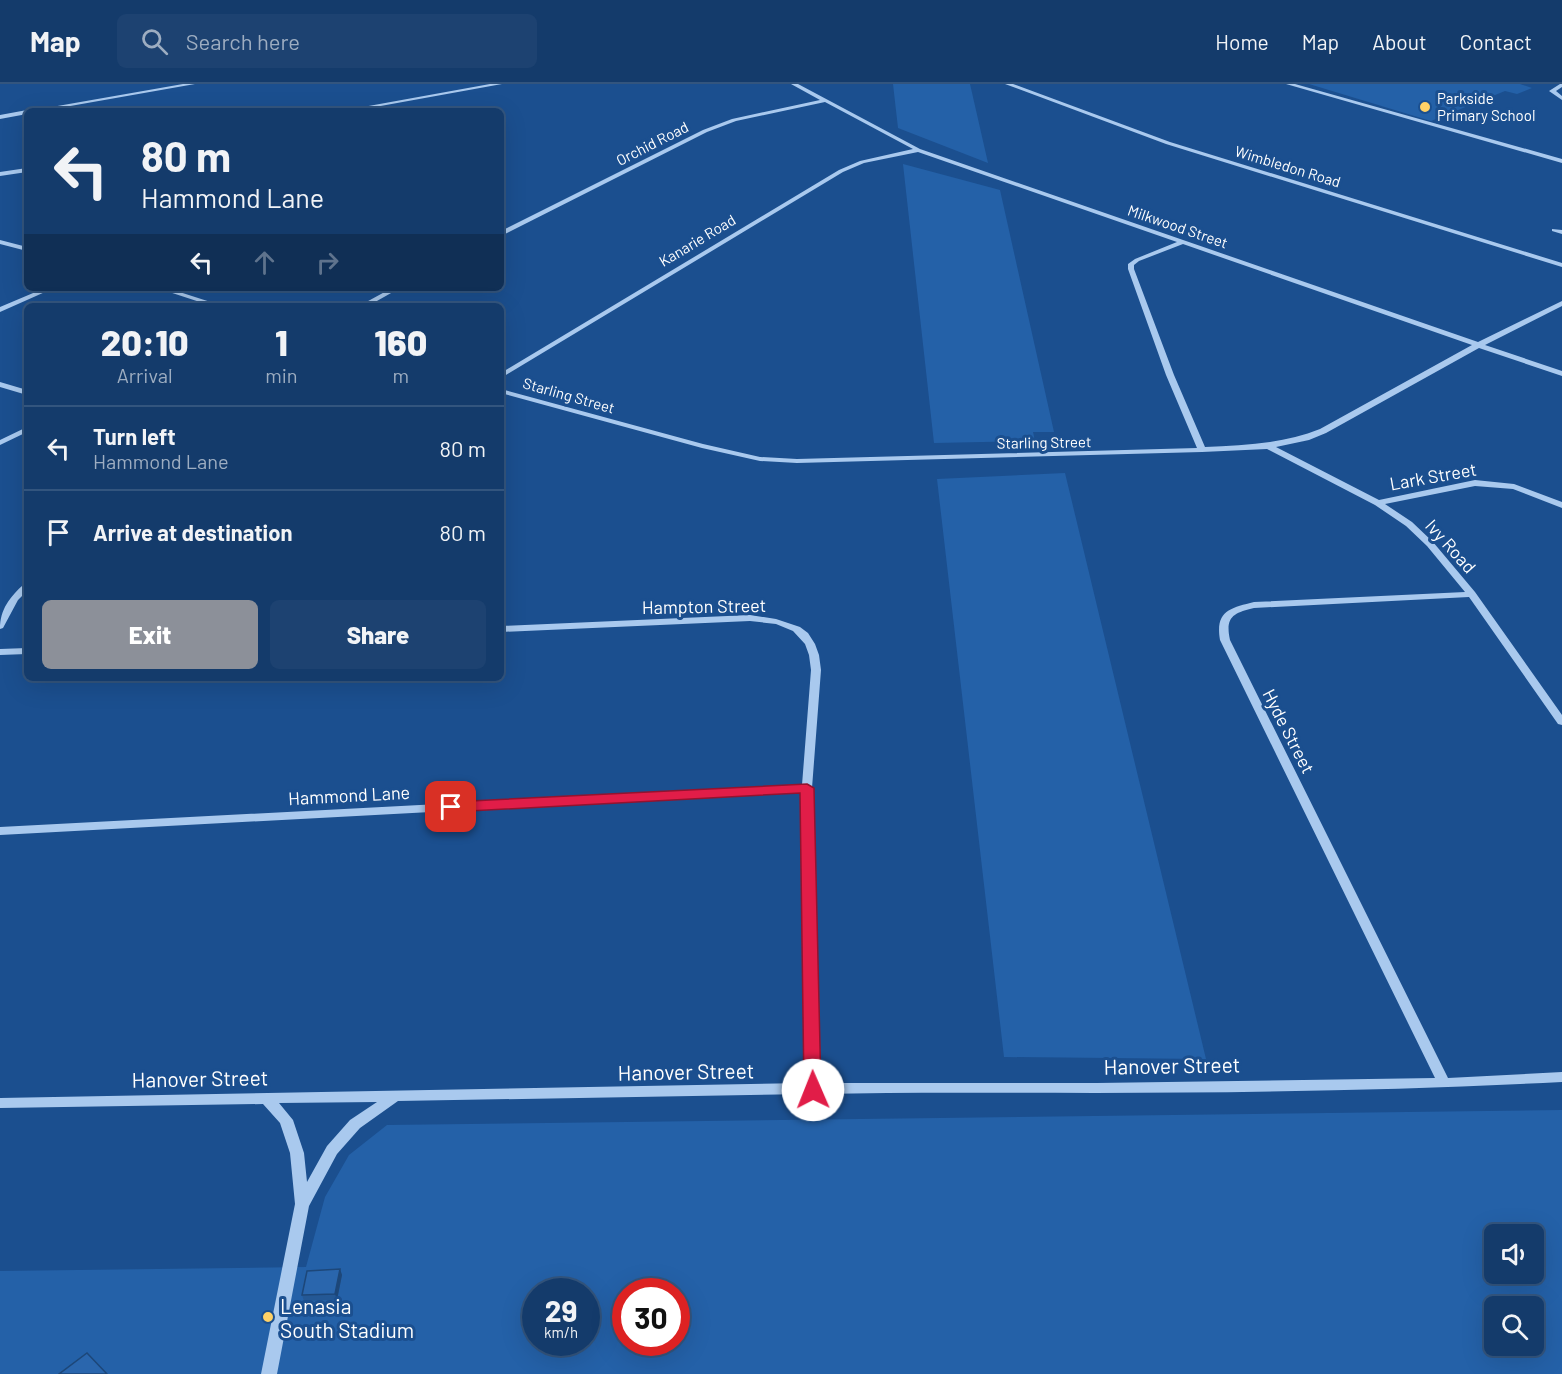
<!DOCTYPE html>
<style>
:root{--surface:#143b6b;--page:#1d4271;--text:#f1f3f6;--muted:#9dadc1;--line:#33557e;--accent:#8c9099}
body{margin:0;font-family:Barlow,sans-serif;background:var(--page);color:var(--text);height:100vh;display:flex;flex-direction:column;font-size:22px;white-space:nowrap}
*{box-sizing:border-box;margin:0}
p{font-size:20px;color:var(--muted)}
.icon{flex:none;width:33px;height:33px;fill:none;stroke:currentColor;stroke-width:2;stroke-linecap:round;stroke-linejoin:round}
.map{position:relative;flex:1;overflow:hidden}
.sheet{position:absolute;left:24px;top:219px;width:480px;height:378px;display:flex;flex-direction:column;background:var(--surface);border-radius:9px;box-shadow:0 6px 24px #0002,0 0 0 2px var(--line)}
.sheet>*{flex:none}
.top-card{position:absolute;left:24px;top:24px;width:480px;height:183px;border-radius:9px;box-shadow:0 6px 24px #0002,0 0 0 2px var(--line);background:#143b6b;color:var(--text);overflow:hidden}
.fabs{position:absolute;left:1484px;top:1140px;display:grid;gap:12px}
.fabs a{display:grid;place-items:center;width:60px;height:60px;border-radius:9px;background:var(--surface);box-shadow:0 6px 24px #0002,0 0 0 2px var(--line);font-size:30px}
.speed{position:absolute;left:522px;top:1194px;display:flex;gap:12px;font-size:30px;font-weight:700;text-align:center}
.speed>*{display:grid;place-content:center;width:78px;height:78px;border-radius:50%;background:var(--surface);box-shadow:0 6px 24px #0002,0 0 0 2px var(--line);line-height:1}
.speed small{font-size:15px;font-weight:400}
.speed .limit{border:9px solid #d22;background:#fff;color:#111}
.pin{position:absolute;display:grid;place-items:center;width:51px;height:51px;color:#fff;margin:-26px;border-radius:12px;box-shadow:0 3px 9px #0006}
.me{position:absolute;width:66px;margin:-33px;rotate:359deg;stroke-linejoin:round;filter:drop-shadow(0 0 4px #0008)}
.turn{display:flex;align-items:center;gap:21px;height:126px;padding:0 18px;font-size:27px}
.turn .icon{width:78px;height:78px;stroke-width:2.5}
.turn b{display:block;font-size:42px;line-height:51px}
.lanes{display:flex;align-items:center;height:57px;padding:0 18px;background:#0003;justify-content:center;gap:30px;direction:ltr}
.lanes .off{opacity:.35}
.eta{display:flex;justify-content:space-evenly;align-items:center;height:102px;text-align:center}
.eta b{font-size:36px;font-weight:800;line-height:42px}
.primary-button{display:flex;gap:12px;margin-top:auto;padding:12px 18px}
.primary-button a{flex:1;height:69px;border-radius:9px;background:var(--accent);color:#fff;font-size:24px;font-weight:800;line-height:69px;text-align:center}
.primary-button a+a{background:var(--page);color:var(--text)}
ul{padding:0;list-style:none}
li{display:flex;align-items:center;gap:18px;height:84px;padding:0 18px;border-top:2px solid var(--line)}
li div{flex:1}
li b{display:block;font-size:22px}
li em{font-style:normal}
header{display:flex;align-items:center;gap:36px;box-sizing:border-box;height:84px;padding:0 30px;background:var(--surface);border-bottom:2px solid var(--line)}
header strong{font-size:28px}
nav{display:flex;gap:33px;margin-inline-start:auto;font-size:21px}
.search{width:420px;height:54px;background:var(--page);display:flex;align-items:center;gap:15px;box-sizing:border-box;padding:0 21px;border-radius:9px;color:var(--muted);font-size:22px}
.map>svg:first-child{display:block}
.green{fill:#2461a8;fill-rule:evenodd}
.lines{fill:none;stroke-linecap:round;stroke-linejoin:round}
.minor{fill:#a9c9ee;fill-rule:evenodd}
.wall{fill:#245895}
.shaded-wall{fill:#1d4779}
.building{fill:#2a66ad;stroke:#1d4779;stroke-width:1.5}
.route{fill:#e11d48;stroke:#92132f;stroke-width:1.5}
.poi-dot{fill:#ffd166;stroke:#1b4f8f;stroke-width:2}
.labels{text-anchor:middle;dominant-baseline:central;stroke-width:6;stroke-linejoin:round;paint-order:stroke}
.far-poi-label{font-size:15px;fill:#fff;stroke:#1b4f8f;text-anchor:start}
.far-street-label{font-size:15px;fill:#fff;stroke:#1b4f8f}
.street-label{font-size:18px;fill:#fff;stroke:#1b4f8f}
.near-street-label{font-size:21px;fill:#fff;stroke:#1b4f8f}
.near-poi-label{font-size:21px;fill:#fff;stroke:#1b4f8f;text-anchor:start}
</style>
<header>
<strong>Map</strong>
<div class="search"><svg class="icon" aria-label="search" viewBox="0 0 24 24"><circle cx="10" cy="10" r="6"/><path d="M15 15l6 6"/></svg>Search here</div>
<nav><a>Home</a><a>Map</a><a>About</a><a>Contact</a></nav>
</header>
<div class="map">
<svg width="1562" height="1290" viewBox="0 0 1562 1290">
<rect width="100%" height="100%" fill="#1b4f8f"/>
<path class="green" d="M893,0H970L988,79L898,44Z
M1309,0H1520L1532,4L1517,10L1505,7L1431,37Z
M903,80L1000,106L1054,348H1033L1035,357L934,359Z
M1065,389L1206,975L1004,973L937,395Z
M1562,1026V1290H0V1187L306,1183L325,1113L349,1071L387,1041ZM1494,1150H1533V1190H1494ZM536,1208H586V1258H536ZM626,1208H676V1258H626ZM1494,1222H1533V1262H1494Z"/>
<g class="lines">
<path class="minor" d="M183,0H195L42,27H29Z
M490,0H502L353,27H341Z
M791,0H798L920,65L1478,258L1562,217V222L1485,261L1562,287V292L1479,264L1326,349L1309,356L1276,363L1379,416L1475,396L1514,400L1562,418V424L1513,405L1475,402L1385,420L1412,438L1433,458L1475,508L1562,631V641L1558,640L1469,513L1254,524C1233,529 1225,533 1230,556L1448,994L1562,988V998C1406,1006 1250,1009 1095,1009C1002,1009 910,1008 818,1010L813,1011L809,1010L398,1017L360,1044L337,1070L309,1122L277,1290H261L295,1120L290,1069L280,1039L263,1020L0,1024V1014L806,999L802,708L0,751V743L802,701L811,586L809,571L805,560L793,547L776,540L750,537L501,548V542L750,531L776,535L800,543L808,549L815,560L819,571L821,586L812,704L820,999H1097L1435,994L1220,556C1215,527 1230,524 1254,518L1465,508L1427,462L1406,442L1375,421L1267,365L1202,368L797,379L760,377L702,364L501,309V305L703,360L760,373L797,375L1197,364L1166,291L1128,185V180L1135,175L1177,158L918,68L864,79L843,88L501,294V289L839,86L860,77L913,65L825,18L736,37L707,48L501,152V147L703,46L732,35L820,16ZM1183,160L1472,261L1320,345C1283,360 1244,361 1205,363L1174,291L1134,185V181L1139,177ZM377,1018L350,1036L327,1062L307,1098L304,1069L293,1036L279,1019Z
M1005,0H1013L1170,58L1562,179V183L1166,60Z
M1286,0H1295L1562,75V79Z
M1560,0H1562V3L1556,7L1562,12V16L1549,7Z
M27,26L29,27H27V30L0,35V31Z
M27,84V88L0,92V88Z
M1552,145L1562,146V150L1552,147Z
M0,156L27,163V167L0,160Z
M45,204H54L0,228V223Z
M157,204H167L223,222H212Z
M392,204H400L368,222H359Z
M0,298L27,306V311L0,303Z
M27,343V348L0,361V356Z
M27,499V507L18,516L3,544L0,545C0,525 10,513 24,500Z
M27,564V570L0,571V565Z"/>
</g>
<path class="wall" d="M340,1185L342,1191L337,1216L304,1217L302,1211Z"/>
<path class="shaded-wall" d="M340,1185L342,1191L337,1216L335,1210Z"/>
<path class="building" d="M340,1185L335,1210L302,1211L307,1187Z
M87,1269L107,1290H59Z"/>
<path class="route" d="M807,700L814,704L821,1006L819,1011L813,1013L807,1011L804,1006L800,709L451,728L444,723L451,718Z"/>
<g class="poi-dot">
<circle cx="1425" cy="23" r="6"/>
<circle cx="268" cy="1233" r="6"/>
</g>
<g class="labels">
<g class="far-poi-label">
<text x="1437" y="14">Parkside<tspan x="1437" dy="17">Primary School</tspan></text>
</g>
<g class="far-street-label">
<text transform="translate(652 59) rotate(-27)">Orchid Road</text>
<text transform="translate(1288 82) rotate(17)">Wimbledon Road</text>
<text transform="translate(1178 142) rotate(19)">Milkwood Street</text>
<text transform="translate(697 156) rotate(-31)">Kanarie Road</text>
<text transform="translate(569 311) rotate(16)">Starling Street</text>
<text transform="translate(1044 358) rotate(-1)">Starling Street</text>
</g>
<g class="street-label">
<text transform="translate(1433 392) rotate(-10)">Lark Street</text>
<text transform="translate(1451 462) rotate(48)">Ivy Road</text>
<text transform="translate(704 522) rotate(-1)">Hampton Street</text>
<text transform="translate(1289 647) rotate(63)">Hyde Street</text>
<text transform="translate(349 711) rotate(-3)">Hammond Lane</text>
</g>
<g class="near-street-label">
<text transform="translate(1172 981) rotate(-1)">Hanover Street</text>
<text transform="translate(686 987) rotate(-1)">Hanover Street</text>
<text transform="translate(200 994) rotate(-1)">Hanover Street</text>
</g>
<g class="near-poi-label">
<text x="280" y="1221">Lenasia<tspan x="280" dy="24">South Stadium</tspan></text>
</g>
</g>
</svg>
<div class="fabs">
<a><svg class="icon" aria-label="sound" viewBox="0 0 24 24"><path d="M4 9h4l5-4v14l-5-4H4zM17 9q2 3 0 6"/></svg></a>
<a><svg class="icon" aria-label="search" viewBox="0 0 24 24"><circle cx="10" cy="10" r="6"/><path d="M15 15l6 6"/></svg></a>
</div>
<div class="speed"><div>29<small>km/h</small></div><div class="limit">30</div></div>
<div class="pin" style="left:451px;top:723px;background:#d93025"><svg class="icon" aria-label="arrive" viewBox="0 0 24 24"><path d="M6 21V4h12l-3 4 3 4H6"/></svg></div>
<svg class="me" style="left:813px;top:1006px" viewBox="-20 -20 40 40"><circle r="19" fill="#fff"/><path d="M0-13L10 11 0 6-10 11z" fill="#e11d48"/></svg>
<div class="top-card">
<div class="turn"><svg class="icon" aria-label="left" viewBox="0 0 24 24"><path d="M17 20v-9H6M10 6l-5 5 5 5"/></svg><div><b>80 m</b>Hammond Lane</div></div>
<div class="lanes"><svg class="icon" aria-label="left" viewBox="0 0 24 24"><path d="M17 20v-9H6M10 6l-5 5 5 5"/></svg><svg class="icon off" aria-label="ahead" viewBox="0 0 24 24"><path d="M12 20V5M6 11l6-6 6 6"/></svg><svg class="icon off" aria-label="right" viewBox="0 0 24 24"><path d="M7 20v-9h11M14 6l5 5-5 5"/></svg></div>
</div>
<section class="sheet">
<div class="eta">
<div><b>20:10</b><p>Arrival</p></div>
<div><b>1</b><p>min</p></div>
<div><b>160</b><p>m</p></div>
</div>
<ul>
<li><svg class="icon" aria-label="left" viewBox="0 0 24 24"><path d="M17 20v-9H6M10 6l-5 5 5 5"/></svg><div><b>Turn left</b><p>Hammond Lane</p></div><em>80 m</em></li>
<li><svg class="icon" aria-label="arrive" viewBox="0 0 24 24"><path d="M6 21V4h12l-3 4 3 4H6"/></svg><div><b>Arrive at destination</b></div><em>80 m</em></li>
</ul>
<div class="primary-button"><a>Exit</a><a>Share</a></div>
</section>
</div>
